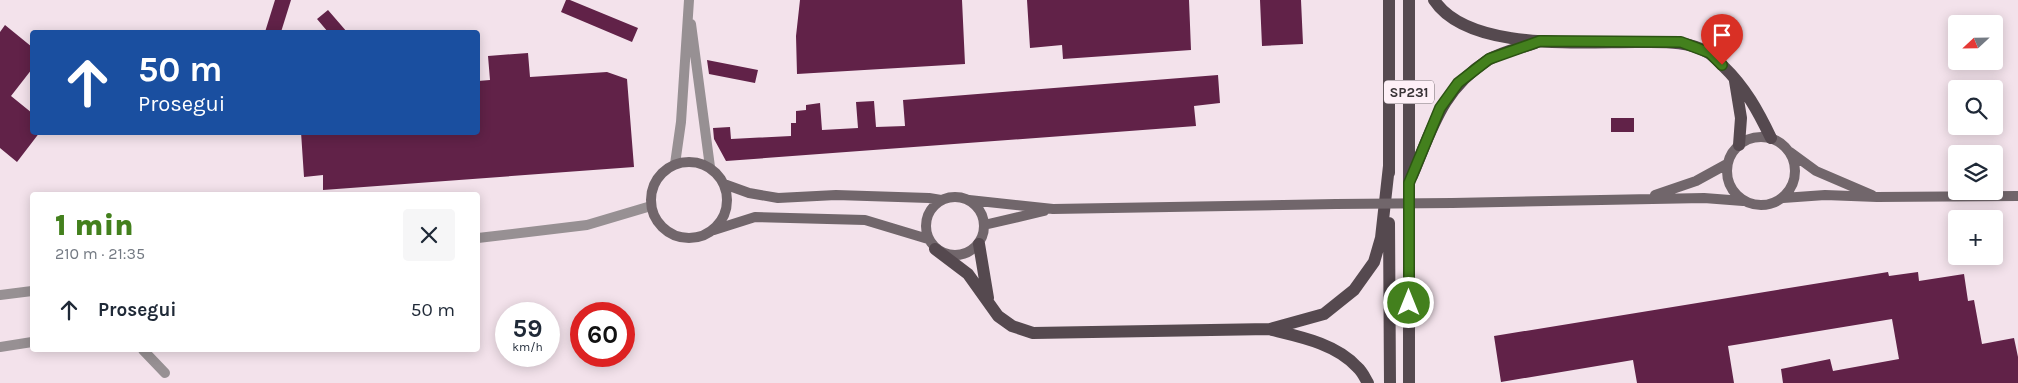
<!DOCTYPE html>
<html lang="it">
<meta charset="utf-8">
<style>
:root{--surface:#fff;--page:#f6f6f7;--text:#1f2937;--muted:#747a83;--accent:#43801d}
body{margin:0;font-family:Karla,sans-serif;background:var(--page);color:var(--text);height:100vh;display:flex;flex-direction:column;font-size:19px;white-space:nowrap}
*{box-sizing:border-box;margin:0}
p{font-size:16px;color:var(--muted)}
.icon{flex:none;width:28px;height:28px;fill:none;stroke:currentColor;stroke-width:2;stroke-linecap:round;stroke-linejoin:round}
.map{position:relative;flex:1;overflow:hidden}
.sheet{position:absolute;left:30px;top:192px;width:450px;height:160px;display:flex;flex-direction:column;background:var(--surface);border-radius:5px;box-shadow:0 2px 12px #0003}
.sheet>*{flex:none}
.top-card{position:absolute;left:30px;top:30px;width:450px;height:105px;border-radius:5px;box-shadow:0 2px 12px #0003;background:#1a4fa0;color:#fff;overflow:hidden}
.needle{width:32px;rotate:248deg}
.tools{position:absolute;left:1948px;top:15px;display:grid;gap:10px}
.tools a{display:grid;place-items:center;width:55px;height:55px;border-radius:5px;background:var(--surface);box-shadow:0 2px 12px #0003;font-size:25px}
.speed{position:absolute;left:495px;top:302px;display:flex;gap:10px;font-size:25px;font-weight:700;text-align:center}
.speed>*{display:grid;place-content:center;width:65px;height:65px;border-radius:50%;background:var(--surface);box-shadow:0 2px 12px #0003;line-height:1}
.speed small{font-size:12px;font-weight:400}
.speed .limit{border:8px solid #d22;background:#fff;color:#111}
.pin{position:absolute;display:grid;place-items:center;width:42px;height:42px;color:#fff;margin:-51px -21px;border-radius:50% 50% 50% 0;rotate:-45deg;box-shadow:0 0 5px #0007}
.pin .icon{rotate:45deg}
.me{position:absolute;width:55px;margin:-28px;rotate:0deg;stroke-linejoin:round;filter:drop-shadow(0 0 4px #0008)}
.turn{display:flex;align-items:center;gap:18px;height:105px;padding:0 25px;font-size:22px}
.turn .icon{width:65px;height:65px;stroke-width:2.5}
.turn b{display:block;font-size:35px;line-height:42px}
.round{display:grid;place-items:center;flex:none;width:52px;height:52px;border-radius:5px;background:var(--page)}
.summary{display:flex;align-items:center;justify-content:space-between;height:85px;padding:0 25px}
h1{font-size:30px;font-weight:800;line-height:38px;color:var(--accent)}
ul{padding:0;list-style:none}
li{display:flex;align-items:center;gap:15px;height:65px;padding:0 25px}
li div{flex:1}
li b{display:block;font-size:19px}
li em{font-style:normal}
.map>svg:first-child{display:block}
.building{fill:#612248}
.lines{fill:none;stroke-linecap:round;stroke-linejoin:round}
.street{stroke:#979093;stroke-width:10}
.secondary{stroke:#71666b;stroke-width:10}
.primary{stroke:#55494f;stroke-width:12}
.secondary-bridge{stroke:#71666b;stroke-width:10}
.route-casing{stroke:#2c5313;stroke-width:12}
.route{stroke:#43801d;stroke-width:9}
.labels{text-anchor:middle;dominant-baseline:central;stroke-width:5;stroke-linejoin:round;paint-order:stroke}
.shield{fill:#fef0f7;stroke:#756c71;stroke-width:1}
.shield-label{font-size:14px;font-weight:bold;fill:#3a3437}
</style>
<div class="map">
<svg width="2018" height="383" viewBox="0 0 2018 383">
<rect width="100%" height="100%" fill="#f3e2eb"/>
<path class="building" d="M275,0H291L281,32H265Z
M566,0H570L638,28L632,42L561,12Z
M800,0H962L965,64L797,74L796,36Z
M1027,0H1189L1191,50L1063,59L1062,45L1030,48Z
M1260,0H1301L1303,44L1262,46Z
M328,10L347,32H328L317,19Z
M5,25L32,47V69L11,96L32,113V132H40L17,162L0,148V32Z
M528,53L530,77L607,72L627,79L634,167L323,190V175L304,177L301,132H478V81L490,80L488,56Z
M707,60L758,70L755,83L709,74Z
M1218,75L1220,103L1194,106L1196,126L726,161L714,139L713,128L730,127L731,139L791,136V123H796V111L806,110V105L820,103L822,130L858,128L856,102L874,101L876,127L905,126L903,100Z
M1611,118H1634V132H1611Z
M1888,272L1889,276L1918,272L1919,281L1964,274L1968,301L1974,300L1982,344L2014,338L2018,357V383H1783L1781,369L1830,359L1833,371L1899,359L1892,319L1728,346L1734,383H1637L1633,360L1501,382L1494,336Z"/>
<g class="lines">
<path class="street" d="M691,24L710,167
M675,164L681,122L689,0
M478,238L587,225L651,206
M0,295L32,291
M0,347L32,342
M143,350L165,373"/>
<path class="secondary" d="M1727 171a34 34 0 1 1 68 0a34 34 0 1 1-68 0Z
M1790,152L1816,171L1872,195
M651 200a38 38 0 1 1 76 0a38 38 0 1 1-76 0Z
M724,184L749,193L778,198L836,195L929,198L941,200
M1655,195L1696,181L1727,164
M926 226a29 29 0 1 1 58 0a29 29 0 1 1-58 0Z
M1783,198L1825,195L1877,197L2018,196
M969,200L1053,209L1336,204
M1452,203L1704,198L1743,201
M984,225L1044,211
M714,230L755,217L865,220L928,239"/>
<path class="primary" d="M1389,0V173
M1434,0C1469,53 1586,41 1643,42C1665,42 1689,41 1709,53C1714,56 1719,62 1723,66C1745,87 1758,111 1771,138
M1735,81L1741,118L1739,145
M1412,176C1432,129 1442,89 1488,60C1501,52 1520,48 1535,43
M1389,223L1390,383
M979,244L988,298
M935,249L968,274L998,316L1012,326L1033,333L1270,329L1324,314L1354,290L1374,262L1381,238L1389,166
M1272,330C1301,337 1336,344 1357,367C1362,371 1365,378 1368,383
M1409,383V0"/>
<path class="secondary-bridge" d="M1336,204L1452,203"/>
</g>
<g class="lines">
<defs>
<path id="route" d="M1409,303V183L1440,108L1458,83L1489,59L1540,41L1681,42L1710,53L1722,65"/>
</defs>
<use href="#route" class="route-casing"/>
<use href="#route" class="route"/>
</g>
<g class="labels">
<rect class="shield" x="1384" y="80.5" width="50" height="23" rx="4"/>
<g class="shield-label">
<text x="1409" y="92">SP231</text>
</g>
</g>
</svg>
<div class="tools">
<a><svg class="needle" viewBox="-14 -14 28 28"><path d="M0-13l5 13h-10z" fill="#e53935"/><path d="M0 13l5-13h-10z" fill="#747a83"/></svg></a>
<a><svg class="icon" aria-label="search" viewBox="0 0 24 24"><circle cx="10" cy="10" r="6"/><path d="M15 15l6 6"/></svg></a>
<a><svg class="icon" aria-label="layers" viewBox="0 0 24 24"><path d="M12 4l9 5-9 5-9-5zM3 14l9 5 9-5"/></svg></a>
<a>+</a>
</div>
<div class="speed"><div>59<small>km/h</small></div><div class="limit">60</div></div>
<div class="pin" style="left:1722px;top:65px;background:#d93025"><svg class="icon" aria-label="arrive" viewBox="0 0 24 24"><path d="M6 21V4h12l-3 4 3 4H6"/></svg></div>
<svg class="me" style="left:1409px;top:303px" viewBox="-20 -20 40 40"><circle r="17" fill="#43801d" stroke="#fff" stroke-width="3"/><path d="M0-11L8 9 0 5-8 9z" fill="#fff"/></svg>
<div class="top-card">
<div class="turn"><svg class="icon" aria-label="ahead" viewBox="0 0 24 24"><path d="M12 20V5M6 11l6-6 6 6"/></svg><div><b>50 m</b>Prosegui</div></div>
</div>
<section class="sheet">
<div class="summary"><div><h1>1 min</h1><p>210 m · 21:35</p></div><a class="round"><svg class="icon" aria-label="close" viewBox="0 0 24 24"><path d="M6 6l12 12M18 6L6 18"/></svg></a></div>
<ul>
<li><svg class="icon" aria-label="ahead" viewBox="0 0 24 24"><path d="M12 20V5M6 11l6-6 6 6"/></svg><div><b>Prosegui</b></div><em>50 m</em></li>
</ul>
</section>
</div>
